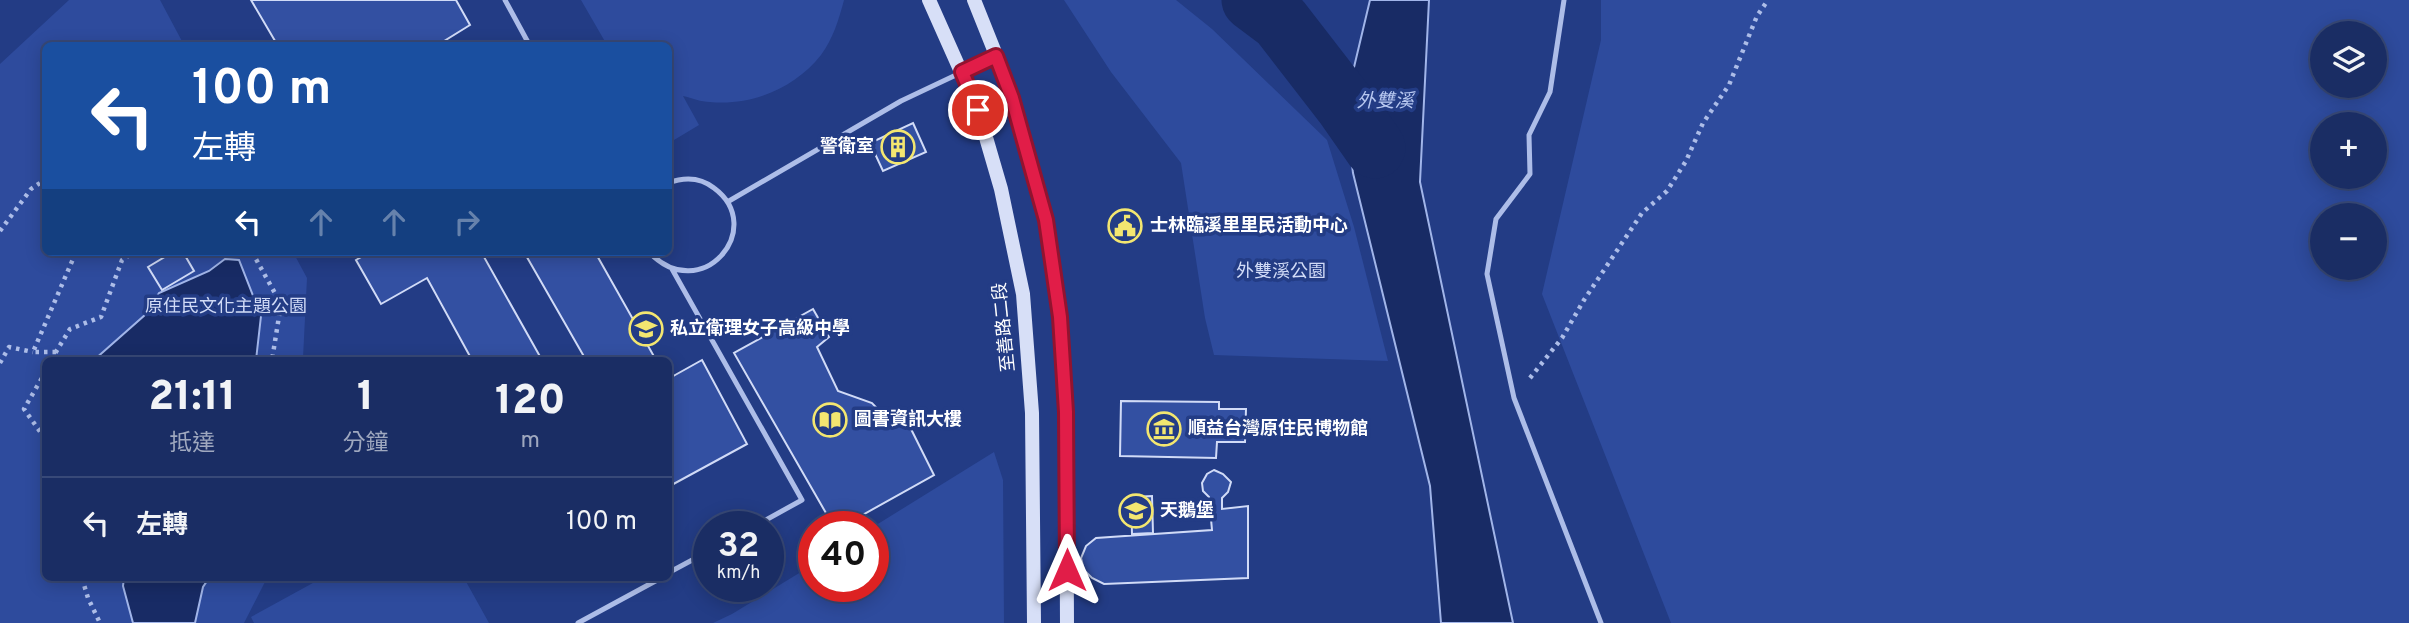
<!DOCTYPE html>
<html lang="zh-TW">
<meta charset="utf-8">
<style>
:root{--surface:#1a2d64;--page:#23356a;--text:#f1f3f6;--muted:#9fa8bf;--line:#384978}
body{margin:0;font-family:Overpass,"Noto Sans TC",sans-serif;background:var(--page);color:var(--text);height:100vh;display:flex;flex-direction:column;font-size:26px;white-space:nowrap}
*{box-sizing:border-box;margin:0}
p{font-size:23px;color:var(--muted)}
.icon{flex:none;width:38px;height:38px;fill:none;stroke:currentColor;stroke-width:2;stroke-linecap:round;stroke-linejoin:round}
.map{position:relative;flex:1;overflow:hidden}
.drawer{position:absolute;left:42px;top:357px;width:630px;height:224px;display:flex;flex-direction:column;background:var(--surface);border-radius:10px;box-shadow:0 4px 18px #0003,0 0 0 2px var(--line)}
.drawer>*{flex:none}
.hud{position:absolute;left:42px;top:42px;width:630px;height:214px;border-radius:10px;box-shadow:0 4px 18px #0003,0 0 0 2px var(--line);background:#1a4fa0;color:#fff;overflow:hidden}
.controls{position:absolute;left:2310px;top:21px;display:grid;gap:14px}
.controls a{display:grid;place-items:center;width:77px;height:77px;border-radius:50%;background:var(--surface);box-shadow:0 4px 18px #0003,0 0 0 2px var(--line);font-size:35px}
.speed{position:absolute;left:693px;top:511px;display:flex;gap:14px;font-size:35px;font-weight:700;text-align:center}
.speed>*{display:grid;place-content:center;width:91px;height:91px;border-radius:50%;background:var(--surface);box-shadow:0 4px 18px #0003,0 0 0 2px var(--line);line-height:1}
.speed small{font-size:18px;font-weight:400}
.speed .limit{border:10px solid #d22;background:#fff;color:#111}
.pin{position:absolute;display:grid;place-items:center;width:60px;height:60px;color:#fff;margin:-30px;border:4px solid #fff;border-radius:50%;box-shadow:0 2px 7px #0007}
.me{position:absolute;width:77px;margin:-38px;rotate:0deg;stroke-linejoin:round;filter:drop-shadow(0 0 5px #0008)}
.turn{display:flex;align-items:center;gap:24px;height:147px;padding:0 35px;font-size:32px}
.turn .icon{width:91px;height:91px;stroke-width:2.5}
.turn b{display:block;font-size:49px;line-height:60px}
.lanes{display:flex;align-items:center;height:66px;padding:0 35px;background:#0003;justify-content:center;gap:35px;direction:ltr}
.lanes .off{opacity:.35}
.eta{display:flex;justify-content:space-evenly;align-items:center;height:119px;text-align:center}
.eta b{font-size:42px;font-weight:800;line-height:49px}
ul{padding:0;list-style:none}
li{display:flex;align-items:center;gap:21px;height:91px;padding:0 35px;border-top:2px solid var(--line)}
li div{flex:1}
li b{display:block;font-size:26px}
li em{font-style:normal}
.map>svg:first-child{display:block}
.green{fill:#2e4b9d;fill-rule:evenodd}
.water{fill:#182b65;stroke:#a1b5e9;stroke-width:2}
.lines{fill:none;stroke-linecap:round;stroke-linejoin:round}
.river{stroke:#182b65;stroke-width:61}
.building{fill:#3350a2;stroke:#d1dbf7;stroke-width:2}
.path{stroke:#adbde8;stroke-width:4.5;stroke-dasharray:3.5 5;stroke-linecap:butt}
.lane{stroke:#adbde8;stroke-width:5}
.secondary{stroke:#d7dff7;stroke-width:14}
.route-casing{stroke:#92132f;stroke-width:18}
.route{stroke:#e11d48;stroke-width:12}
.labels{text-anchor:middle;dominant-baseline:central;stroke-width:7;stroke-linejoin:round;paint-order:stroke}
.poi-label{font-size:18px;font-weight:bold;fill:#fff;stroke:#233c85;text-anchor:start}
.park-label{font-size:18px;fill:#d1dbf7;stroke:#233c85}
.street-label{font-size:18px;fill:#fff;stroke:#233c85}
.water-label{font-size:19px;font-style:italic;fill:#b8c8f0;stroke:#233c85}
</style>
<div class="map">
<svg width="2409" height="623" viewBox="0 0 2409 623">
<rect width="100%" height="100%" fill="#233c85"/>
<path class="green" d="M69,0H160L184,45L46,46V252H293L307,278L303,358L306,360H46V578H267L244,623H0V64Z
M581,0H844C839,19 833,39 821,55C795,88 752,106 710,102C701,102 692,98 683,96L699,125L669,143L668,46L607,45Z
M1064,0H1176L1212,29L1327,140L1354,227L1388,361L1214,355L1205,318L1181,163L1111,72Z
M1601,0H2409V623H1671L1542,294L1601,40ZM2375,33V86H2322V33ZM2375,124V177H2322V124ZM2375,215V268H2322V215Z
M994,452L1003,480L1004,623H713L732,614L814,564V586H873V527Z
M322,578H464L489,623H254L251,617Z"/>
<path class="water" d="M1370,0H1429L1420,182L1513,623H1441L1430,486L1353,173L1345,105Z
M225,259L239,260L261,316L256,360H94L146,314L159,293L209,271Z
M124,578H209L203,587L195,623H133L123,586Z"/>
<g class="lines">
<path class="river" d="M1252,0L1280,21L1345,105L1375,148"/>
</g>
<path class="building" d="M251,0H456L470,25L436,46H278Z
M913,123L926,152L883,171L870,143Z
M173,252H183L194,271L162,290L148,267Z
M370,252H493L484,257L542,360H472L427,278L381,304L356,260Z
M524,252H595L656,360H586Z
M813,309L829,337L817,347L838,391L872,403L893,425L904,415L934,475L841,527H834L734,353Z
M702,360L747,444L668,487V379Z
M1121,401L1219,402V409H1246L1245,442H1217L1216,458L1120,456Z
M1214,470L1223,474L1231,482L1228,492L1222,498V509L1248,506V578L1104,584L1092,578L1084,570L1081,558L1086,546L1096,538L1212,530L1209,497L1203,491L1202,483L1207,474Z
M1152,496L1153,533L1132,534L1131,497Z"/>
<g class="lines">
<path class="path" d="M0,231L31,189L46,179
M252,252L281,304L272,360
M56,352H33L76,252
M51,360L70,329L101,317L122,260L134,252
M0,363L9,347L33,352
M46,371L24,409L46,440
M1530,378L1562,338L1584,300L1642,213L1667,191L1686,161L1703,123L1729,85L1757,16L1768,0
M82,578L88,598L100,623"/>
<path class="lane" d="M505,0L530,46
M1564,0L1550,92L1529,135L1530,174L1496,219L1487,274L1514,398L1601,623
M729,201L901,101L994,57
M649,252C701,307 768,228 714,188C700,177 684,177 668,183
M672,269L802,500L753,527
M668,573L709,551
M578,623L661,578"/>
<path class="secondary" d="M929,0L978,110L1001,189L1023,294L1032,413L1034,623
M974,0L1010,90L1046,220L1060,317L1066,412L1067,623"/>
</g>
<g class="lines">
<defs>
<path id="route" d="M978,110L962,72L996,56L1012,98L1046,220L1060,317L1066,412L1067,570"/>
</defs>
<use href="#route" class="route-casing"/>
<use href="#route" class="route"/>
</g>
<defs>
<symbol id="building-ring" viewBox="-11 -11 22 22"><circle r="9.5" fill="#233c85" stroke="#f3e670" stroke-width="1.5"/><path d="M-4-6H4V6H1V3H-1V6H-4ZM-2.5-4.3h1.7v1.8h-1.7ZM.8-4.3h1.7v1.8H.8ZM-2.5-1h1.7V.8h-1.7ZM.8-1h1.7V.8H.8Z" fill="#f3e670"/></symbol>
<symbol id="civic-ring" viewBox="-11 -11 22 22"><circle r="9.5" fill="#233c85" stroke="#f3e670" stroke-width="1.5"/><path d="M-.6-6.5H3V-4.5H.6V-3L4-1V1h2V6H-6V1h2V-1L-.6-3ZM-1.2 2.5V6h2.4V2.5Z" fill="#f3e670"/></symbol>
<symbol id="school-ring" viewBox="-11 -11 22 22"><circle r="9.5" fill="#233c85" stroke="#f3e670" stroke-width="1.5"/><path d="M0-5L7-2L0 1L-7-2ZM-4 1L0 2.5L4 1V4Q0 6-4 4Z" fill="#f3e670"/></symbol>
<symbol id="library-ring" viewBox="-11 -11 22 22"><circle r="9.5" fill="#233c85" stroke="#f3e670" stroke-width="1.5"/><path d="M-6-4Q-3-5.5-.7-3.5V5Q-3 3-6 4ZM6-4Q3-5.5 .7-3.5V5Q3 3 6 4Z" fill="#f3e670"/></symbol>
<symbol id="museum-ring" viewBox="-11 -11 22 22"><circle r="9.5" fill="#233c85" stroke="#f3e670" stroke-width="1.5"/><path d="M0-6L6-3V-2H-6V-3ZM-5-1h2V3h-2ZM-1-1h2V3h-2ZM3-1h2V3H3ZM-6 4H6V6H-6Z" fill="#f3e670"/></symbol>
</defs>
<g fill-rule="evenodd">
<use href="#building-ring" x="879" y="128" width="38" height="38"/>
<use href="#civic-ring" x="1106" y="207" width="38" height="38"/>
<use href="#school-ring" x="627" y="310" width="38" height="38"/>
<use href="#library-ring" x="811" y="401" width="38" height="38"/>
<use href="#museum-ring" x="1145" y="410" width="38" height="38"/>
<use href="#school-ring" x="1117" y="492" width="38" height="38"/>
</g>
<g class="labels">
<g class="poi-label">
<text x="874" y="147" text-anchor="end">警衛室</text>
<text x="1150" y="226">士林臨溪里里民活動中心</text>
<text x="670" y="329">私立衛理女子高級中學</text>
<text x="854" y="420">圖書資訊大樓</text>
<text x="1188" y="429">順益台灣原住民博物館</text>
<text x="1160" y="511">天鵝堡</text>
</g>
<g class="park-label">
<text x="1281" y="272">外雙溪公園</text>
<text x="226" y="307">原住民文化主題公園</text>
</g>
<g class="street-label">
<text transform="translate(1005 327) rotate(-96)">至善路二段</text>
</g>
<g class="water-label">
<text x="1385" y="102">外雙溪</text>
</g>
</g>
</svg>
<div class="controls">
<a><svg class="icon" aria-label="layers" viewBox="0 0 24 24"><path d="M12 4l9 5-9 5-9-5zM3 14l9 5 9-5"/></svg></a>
<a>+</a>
<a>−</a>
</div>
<div class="speed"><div>32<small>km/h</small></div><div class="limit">40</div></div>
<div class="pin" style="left:978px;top:110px;background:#d93025"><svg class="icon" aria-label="arrive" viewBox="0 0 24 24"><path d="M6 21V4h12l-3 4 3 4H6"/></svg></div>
<svg class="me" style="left:1067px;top:570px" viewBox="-20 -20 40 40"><path d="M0-17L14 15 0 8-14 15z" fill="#e11d48" stroke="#fff" stroke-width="4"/></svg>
<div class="hud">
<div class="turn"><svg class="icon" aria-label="left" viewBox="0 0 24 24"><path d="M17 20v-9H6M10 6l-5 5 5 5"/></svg><div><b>100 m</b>左轉</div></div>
<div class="lanes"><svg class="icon" aria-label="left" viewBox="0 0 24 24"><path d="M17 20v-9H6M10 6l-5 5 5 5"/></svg><svg class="icon off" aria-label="ahead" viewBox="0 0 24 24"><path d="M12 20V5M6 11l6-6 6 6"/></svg><svg class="icon off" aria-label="ahead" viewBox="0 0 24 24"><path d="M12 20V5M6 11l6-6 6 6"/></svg><svg class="icon off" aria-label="right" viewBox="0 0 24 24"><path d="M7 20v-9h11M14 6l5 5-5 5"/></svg></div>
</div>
<section class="drawer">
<div class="eta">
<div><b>21:11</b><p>抵達</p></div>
<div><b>1</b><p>分鐘</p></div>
<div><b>120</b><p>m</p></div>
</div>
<ul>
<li><svg class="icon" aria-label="left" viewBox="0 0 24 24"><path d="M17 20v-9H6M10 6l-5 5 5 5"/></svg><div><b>左轉</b></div><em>100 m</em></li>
</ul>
</section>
</div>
